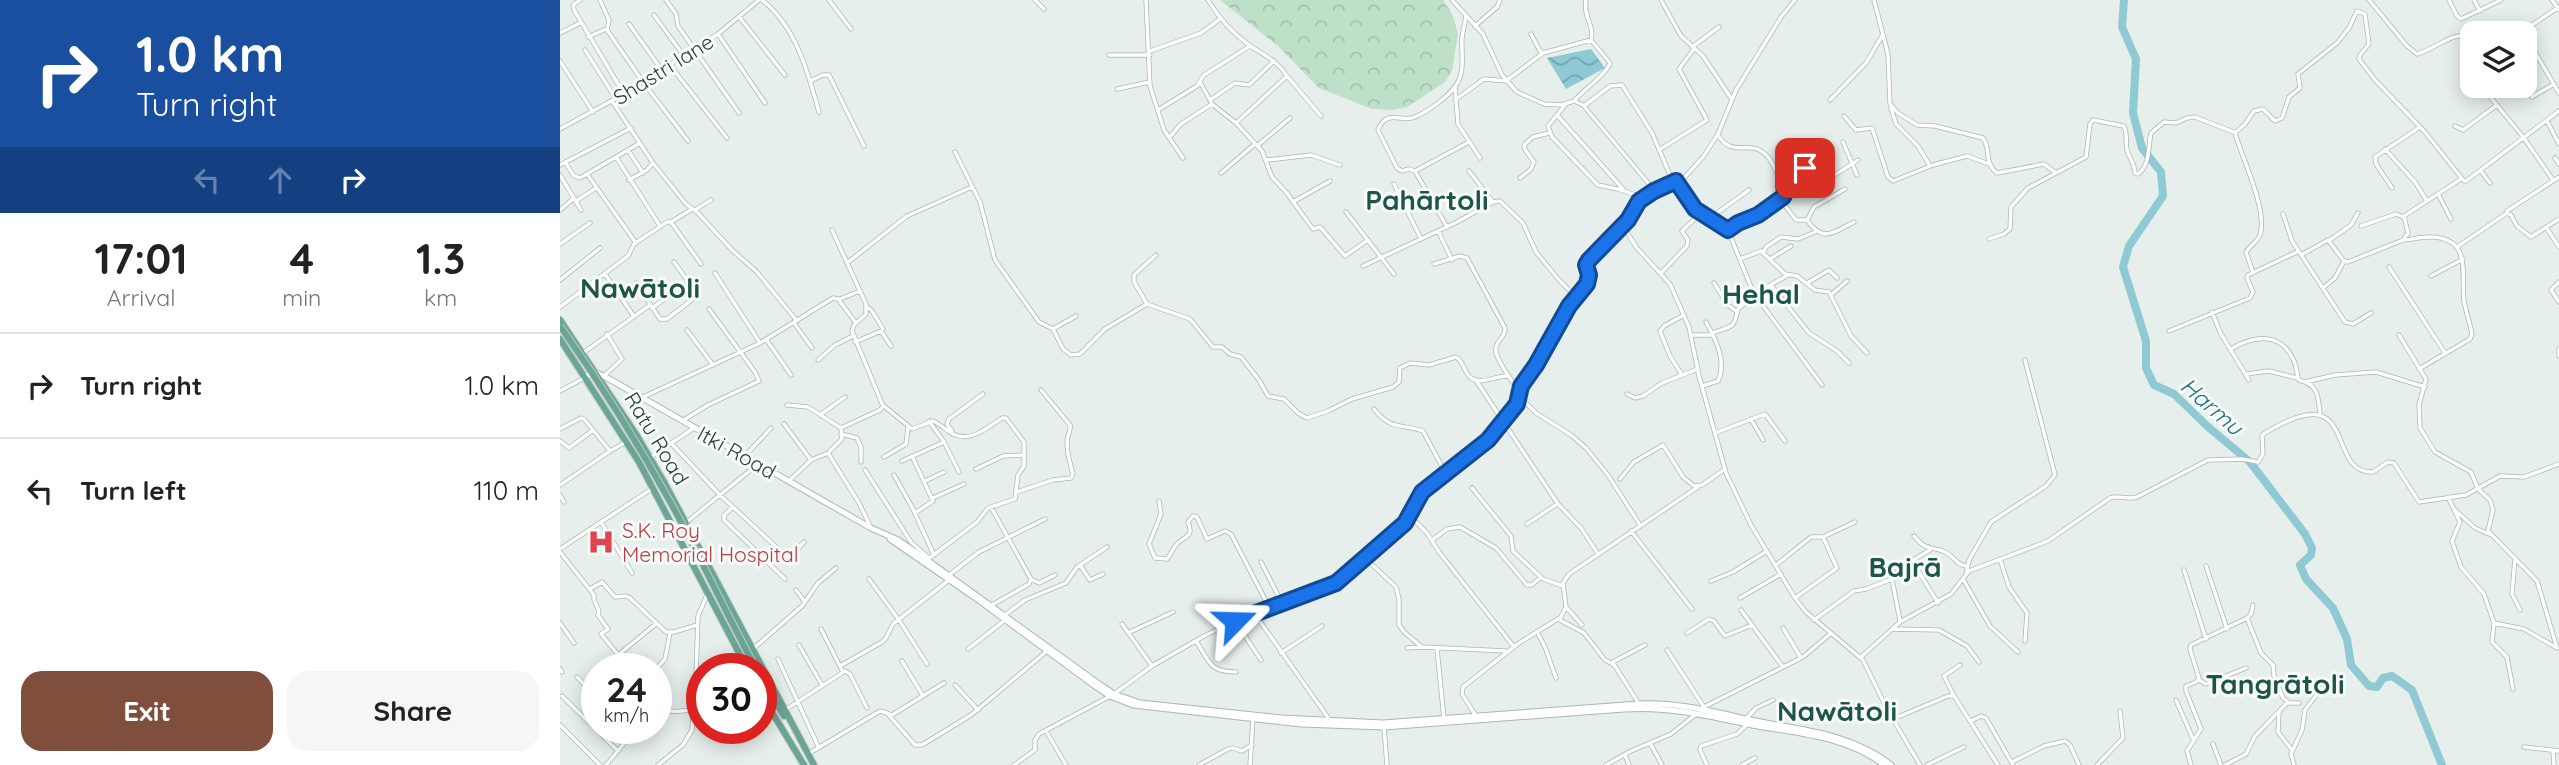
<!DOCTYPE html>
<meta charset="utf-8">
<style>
:root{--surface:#fff;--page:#f6f6f6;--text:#222;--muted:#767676;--line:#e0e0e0;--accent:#804e3d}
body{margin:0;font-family:Quicksand,sans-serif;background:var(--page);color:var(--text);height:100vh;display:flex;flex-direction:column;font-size:26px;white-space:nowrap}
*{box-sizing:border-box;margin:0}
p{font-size:23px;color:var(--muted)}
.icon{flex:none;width:38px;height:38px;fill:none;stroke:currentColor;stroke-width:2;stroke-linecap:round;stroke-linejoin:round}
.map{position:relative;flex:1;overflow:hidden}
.details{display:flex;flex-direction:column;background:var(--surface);width:560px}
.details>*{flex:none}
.hud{background:#1a4fa0;color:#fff;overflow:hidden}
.controls{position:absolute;left:1900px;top:21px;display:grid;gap:14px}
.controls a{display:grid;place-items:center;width:77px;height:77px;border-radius:14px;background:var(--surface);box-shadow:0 4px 18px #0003;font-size:35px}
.speed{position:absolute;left:21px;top:653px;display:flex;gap:14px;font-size:35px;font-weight:700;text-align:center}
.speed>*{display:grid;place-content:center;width:91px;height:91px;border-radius:50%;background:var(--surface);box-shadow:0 4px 18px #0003;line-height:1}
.speed small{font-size:18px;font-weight:400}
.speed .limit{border:10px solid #d22;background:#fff;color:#111}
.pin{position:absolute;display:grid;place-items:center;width:60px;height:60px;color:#fff;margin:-30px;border-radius:14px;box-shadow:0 4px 10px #0006}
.me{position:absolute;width:77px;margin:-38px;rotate:68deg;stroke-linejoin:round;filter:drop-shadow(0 0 5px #0008)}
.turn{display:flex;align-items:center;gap:24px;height:147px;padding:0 21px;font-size:32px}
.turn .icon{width:91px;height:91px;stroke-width:2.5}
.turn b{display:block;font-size:49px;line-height:60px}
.lanes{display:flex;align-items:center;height:66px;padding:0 21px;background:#0003;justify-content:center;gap:35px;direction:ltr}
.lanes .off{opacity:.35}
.eta{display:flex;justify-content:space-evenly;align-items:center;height:119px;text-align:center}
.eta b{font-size:42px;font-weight:700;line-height:49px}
.cta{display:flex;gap:14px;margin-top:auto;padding:14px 21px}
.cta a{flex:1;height:80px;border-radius:21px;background:var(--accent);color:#fff;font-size:28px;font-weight:700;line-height:80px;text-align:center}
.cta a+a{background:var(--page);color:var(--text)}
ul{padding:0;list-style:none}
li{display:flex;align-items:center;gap:21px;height:105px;padding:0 21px;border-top:2px solid var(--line)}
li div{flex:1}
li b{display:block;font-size:26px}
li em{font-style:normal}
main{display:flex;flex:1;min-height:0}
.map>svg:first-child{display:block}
.forest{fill:url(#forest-crowns)}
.water{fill:url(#water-waves)}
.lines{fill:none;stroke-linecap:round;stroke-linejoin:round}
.river{stroke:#8ec9d4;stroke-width:8}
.minor-casing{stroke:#a8b8b2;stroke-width:5}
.tertiary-casing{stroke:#a8b8b2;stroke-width:7}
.primary-casing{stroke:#c2cac8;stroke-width:8}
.minor{stroke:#fff;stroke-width:3.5}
.tertiary{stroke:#fff;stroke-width:5}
.primary{stroke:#6aa596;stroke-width:6}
.primary-bridge-casing{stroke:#c2cac8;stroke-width:8;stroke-linecap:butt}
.primary-bridge{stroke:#6aa596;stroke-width:6}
.route-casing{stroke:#114b97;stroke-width:18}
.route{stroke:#1a73e8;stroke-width:12}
.labels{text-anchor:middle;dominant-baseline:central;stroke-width:6;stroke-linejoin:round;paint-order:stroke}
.street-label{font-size:21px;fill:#24423a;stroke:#f7fbf9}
.health-label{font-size:21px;fill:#be3a42;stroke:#f7fbf9;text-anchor:start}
.water-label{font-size:23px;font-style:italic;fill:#1c6f80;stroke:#f7fbf9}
.district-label{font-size:28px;font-weight:bold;fill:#1f5548;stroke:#f7fbf9}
</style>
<main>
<section class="details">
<div class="hud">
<div class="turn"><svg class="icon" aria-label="right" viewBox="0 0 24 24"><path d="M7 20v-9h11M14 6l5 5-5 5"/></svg><div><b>1.0 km</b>Turn right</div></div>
<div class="lanes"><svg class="icon off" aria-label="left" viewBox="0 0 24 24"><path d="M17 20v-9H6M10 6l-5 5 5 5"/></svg><svg class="icon off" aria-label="ahead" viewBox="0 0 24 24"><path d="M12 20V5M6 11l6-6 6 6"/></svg><svg class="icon" aria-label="right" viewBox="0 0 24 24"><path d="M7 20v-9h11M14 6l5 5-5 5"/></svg></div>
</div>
<div class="eta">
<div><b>17:01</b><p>Arrival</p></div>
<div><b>4</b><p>min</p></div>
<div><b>1.3</b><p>km</p></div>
</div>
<ul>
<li><svg class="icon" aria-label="right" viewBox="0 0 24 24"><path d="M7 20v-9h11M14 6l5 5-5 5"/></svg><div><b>Turn right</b></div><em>1.0 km</em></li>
<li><svg class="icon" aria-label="left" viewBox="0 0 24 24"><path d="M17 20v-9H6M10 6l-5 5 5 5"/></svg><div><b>Turn left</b></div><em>110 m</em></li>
</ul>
<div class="cta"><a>Exit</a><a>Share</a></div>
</section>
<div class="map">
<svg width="1999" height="765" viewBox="0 0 1999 765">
<defs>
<pattern id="forest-crowns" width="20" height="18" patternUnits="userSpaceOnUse" patternTransform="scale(1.75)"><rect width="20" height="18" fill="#bfe0c8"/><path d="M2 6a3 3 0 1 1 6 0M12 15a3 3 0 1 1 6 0" fill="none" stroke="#a4c1ad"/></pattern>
<pattern id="water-waves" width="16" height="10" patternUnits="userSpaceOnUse" patternTransform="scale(1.75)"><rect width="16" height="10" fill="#8ec9d4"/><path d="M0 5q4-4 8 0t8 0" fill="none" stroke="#74a5ad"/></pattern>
</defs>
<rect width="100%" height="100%" fill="#e6efeb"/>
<path class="forest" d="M660,0H883L892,14L898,34L892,71L885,82L847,107L833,110L812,109L759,88L718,46Z"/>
<path class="water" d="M1031,49L1045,68L1006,89L987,58Z"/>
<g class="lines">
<path class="river" d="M1564,0L1562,27L1576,59L1573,113L1582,148L1601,172L1603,196L1569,246L1563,267L1586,341V368L1594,385L1614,394L1647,426L1690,462L1745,534L1752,548L1751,555L1740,565L1746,579L1773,608L1787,639L1791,665L1809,686L1817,687L1823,678L1832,676L1852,690L1882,765"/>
<defs>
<path id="minor" d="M20,0L13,5L14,10L64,94
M40,0L49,20L47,30L83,82L128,141
M106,0L116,14L118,26L179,113
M202,0C236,26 248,73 259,112
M269,0L291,29
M475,0L484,9
M586,0L590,86L604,130L623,158
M648,0C659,18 671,32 689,45C703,55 717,60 727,76L676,123
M892,0L923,34L942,75L957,92L984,104L1001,105L1014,101L1023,105L1094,190
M1026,0C1023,19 1035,24 1031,40
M1101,0L1121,36L1143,56L1171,98
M1235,0L1221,17L1176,90L1158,134L1143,157L1124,178L1094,191L1079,201L1068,220L1067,232L1076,247L1110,284L1129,327L1139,376L1166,473L1191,525L1235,598L1246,612L1303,660L1327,709L1360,765
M1314,0L1328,54L1330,104L1338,113L1357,125L1375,126L1423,138C1431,149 1424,163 1437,173L1484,164L1496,173
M1809,0L1847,46L1857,54C1873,50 1896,29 1913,37
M1889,0L1897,16L1901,19L1941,0
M1914,0L1920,11
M1992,0L1999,10
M94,15L124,56
M180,18L225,75
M69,24L101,69
M915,26L937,7L940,0
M0,33L20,23
M1964,33L1963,31L1999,7
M158,34L205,103
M971,34L980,51L983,53L1031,40L1050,63C1046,75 1023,90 1014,101
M1965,35L1999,93
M28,37L46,29
M1132,47L1159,27
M25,50L56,99
M590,51L641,33L660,19
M549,55H590
M0,61L33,112
M109,64L167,138
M727,76L761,116
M250,81L263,75H269L304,146
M640,82L651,102
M1925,86L1931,98L1964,138L1993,180
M895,87L898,124L920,158
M557,89L590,82
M1972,97L1994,84
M650,100L675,83L689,85L714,61
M895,100L924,79L946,81L983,53
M1270,100L1306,63L1322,36
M52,101L93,163L87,170L69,180
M1006,104L988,126L992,137L1038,185L1058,189L1084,198
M1024,106L1050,86L1062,85L1092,133L1113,182
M1331,108L1336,124L1358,146L1370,166
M598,110L637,86L644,75L690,46
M997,115L1063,189
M1284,116L1296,130L1312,128L1328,177L1333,181L1373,165L1407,156L1429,164
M1987,121L1999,144
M1895,126L1903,130L1937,105
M0,129L64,94L158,34L199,0
M1158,135C1173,160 1190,137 1207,156C1214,163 1218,177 1223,186
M609,138L621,124L652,104L676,123L702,151L712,177L726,192L753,229L760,227L785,256L808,240
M1283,142L1297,175
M697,146L730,118
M1825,149L1855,182L1867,201
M68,150L83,173
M1099,150L1147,120L1119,69L1134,49
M395,152L420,202L435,260L479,322L493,329L503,349L511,355L520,354L545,329L587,304L630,319L653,347H662L670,354L681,357L699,380L708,396L724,399L738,413L747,418L768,411L792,399L833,387L839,382L840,368L850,363L869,365L896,357C904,362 903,370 909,376C919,387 936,375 949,376
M56,157L100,226
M1995,158L1999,164
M707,160L751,155L780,165
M5,162L14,176L20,178L80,143
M93,163L126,204L137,212L172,250L197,272L237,321
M0,165L71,128
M855,171L909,142
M909,171L933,202
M1921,171L1930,183
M661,173L695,144
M27,174L76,243
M0,175L21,210
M960,178L971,169L974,162L964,148L965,144L973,137L989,133
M1116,181L1135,209L1168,230L1193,292H1198L1228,275
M834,184L861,239
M1832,188L1816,164L1815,157L1860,127
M1878,194L1891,219
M1220,199L1236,220H1247C1263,243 1272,233 1294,222
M16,201L36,188
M733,202L770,181
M0,210L14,198
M135,210L151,200
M1947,211L1999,177
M786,212L834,274
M1723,214L1732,241L1785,322L1793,324L1811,313
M1150,218L1189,190
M1247,220L1254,207L1285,189
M111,222L132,209
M1801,226L1836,214L1843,217
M887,227L855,171L849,169L842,171L837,168L818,130C827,108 841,123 855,117C869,111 891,95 898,82C905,69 901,52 902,38C903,31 905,23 906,16
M1986,227L1999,247
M272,230L306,304V314L294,325L292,331L323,406L320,410L281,428L282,439L268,453L299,503L310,526
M1168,230L1178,223L1197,215L1223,196L1225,193L1224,185L1245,168L1249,169L1262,183L1298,160
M878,231L892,260
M1429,239L1444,234L1450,229L1451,207L1468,188L1526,157L1530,124L1533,120L1564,126C1568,135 1565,141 1567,150C1569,159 1574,160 1575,173L1578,174C1590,166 1588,147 1591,133L1604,122L1616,123L1627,118L1635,117L1676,133
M1770,240L1791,225L1798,213
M1843,240C1853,240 1862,236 1871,237C1912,238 1901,273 1904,301C1906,312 1910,323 1912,334L1910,339L1859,369
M0,244L30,223
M1897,247L1947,213L1951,215L1957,226L1971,237L1999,219
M1203,253L1206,247L1221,237L1238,239L1255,232
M1741,255L1768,240L1784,261L1788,262L1843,240L1848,233L1844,216L1901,179
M1180,259L1201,251L1225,274L1237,276L1255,290L1269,292L1291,336L1307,353
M1210,259L1231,246
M287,263L347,216L412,187
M874,264L900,256L907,258L945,328C946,337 938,338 936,347C933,357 953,382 959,391
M803,266L897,222L933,202L940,201L963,223L976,252L999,280L1016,297
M1829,267L1885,353
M155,273L200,343
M1101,273L1127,246L1128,240L1122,231L1141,213
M1693,273L1686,252C1690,246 1698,241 1700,235C1708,210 1682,158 1675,133L1685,124L1694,111L1703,109L1715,121L1722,118L1729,97L1740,88L1738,74L1777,43L1789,28L1797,11L1805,14L1809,44L1800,55L1799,59L1815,80L1864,131L1904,181H1906L1999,111
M45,274L73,315
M1871,276L1903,259
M0,280L40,248
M1999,282L1991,290L1999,302
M76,283L100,319H107L138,295L114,262
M1154,283L1167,304L1177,312
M1247,283L1269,270L1277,278
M1211,285L1249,333L1277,351L1289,363
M1763,288L1775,278L1784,261
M1195,295L1262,385
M1271,295L1287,281
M280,299L300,291
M587,304L574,282V275L596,255
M306,306L312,311L323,329
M0,307L68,256L74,244L107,222H111L141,264
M92,308L129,282
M1652,312L1661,334L1689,380
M234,323L252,348
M493,329L516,316
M127,330L153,365
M1609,331L1690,298L1693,292L1687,278L1688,275L1739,251
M1152,333C1171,326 1174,330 1178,309L1196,294
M1131,335H1152
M1839,335L1866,379L1859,405L1860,428L1875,452L1911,472L1918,489L1930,500L1933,510L1928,531L1977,581L1997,648
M206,339L231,375
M295,342L321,331L331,346
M1671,349C1693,336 1720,331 1733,359C1737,366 1736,373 1739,380C1759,385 1758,396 1760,414
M1999,349V356
M23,353L90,305
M258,360L275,345L293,336
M1687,374L1709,371L1737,378
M1122,375L1110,356L1100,331L1104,326L1124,315
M44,376L62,359L47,334
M917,382L998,504L1021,528L1038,554
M1745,382L1775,375L1816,372L1865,387
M1142,386L1158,381C1167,361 1156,340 1146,322
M0,391L26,377
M1067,394L1075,398L1083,396L1102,383L1138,369
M959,396L976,413L1011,435L1026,448L1048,475L1080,525
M83,397L200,343L273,298L278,299L296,323
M227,405L248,407L281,428
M324,406L352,429L373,421C380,424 386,430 393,434C411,443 428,427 442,418H446L464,442V466L458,475L455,499L428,508L417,522L367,560
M814,409C830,430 842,424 863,431L886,474
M260,415L285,397
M1191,419L1203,440
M122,421L148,405L199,381L195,372L149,309
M369,421L384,442L399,472
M224,424L251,460L268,453
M0,429L21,418L24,419L50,451L66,442
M392,431L387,424L389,419L423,394
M1155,433L1205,414L1225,441
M281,434L297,438L301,447V462
M0,441L9,448L33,430
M111,443L160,495L226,556L230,557L244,542
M185,456L211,428
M352,456L373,501L355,513
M324,457L346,444L348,427
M89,458L134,428
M342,461L384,442
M416,469L443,456L464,455
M305,470L351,542L369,558
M334,475L352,507L374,555
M1060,479L1074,462L1103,445L1123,477L1134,486L1142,485L1165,469
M229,481L251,460
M365,481L384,472
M0,485L50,451
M912,488L951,536L953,551L983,579L1003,586
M457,492L493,480L511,478L513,474C510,462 505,448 508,436C509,432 511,429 510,425L481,390
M0,495L4,502
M1888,497L1900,522L1892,541L1901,567L1924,594L1934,623L1964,629L1997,648
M373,498L404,484
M599,501L601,514L589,544L595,558L607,559C611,554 613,548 617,544C626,535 634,537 628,522L633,516L637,517L647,539L665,531L671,534L709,607
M173,507L164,515V520L225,579
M431,507L471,579L469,584L432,605
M1894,509L1915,528L1929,534
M850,516L867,533L879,552L954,647
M41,522L72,573
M967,524L997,504
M117,530L198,464
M1071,531L1132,609
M1354,536C1366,550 1367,546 1383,551C1394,555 1395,565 1407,566
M872,540L887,529L900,527L936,548L967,585H972L981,577
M0,549L93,488
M0,552L34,595V600L39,611L38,615L48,629L41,634L69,668
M1955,558L1952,594L1960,610
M806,559L836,587L839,599V625L844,632L862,647L946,651
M1440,559L1449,587L1467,613L1465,641
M1352,561L1378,603
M701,562L722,603
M520,565L530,580L543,574
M1216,565L1251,537H1263
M1646,566L1667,629
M1624,570L1646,639
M1406,574L1409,560L1431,522L1486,486L1495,475L1465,360
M389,575L419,552L485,519
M309,579L339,620L367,664
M471,579L479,583L495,575
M1403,579L1430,626L1458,652
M1151,581L1173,572L1207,551
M30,589L42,582L55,597L66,596L70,598L106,632H114L137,625
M236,590L245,602
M1180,598L1221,574
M1235,598L1277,568L1263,537L1295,522
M1006,607L1022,625
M1181,610L1223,667
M694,613L769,719
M445,615L465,600L506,583L517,567L547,547
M1687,618L1701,653L1713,665L1714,676L1723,698L1729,703H1739
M998,619L1024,633L1045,660L1051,663L1085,645
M1254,620L1294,591L1306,589L1332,579
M675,621L701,660
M1340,621L1332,579L1340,568L1370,550
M0,623L14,643
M1934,623L1932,642L1947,657L1953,689
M562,624L592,666
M1223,628L1241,658
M261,629L283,672
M1332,629L1379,630L1407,646L1419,662
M977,632L985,647L996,678
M568,633L613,612
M1127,633L1149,619L1154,621L1165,636L1192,625
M636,641C650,662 649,672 676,672
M239,645L262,685
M847,648L862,647
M193,649L242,606L258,583L276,568
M408,649L445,620
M877,649L884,719
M1107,650L1144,707L1141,710
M721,653L762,626
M57,656L97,623
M1301,657L1340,622L1391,594L1409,571L1488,541L1550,498C1560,495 1567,500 1577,497L1648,460L1682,459L1698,462L1703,454L1702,435C1802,372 1763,474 1813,472L1828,462L1834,463L1859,502L1906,495L1940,476L1964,477L1999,464
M218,659L259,748
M342,661L363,696
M1051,663L1055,666L1079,704
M280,666L322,642L326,638L333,624L389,580
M0,669L2,672
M17,677L37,697
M1639,680L1646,684L1686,668
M96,684L101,678L96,669L105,659L110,633
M395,685L418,710
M2,696L58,751
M1394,696L1384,676L1400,665
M1616,700L1633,739
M96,703C105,715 121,711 134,710
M1144,707L1243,657L1270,634
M225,710L285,671L290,674L307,708
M1719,712L1718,732L1732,750
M329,714L332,715L384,683
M916,716L902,694L903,687L959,643L1001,617L1006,607L1003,583L1009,574L1138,487
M1186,719L1196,708L1213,700
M1333,719L1388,696H1394L1438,765
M1411,721L1421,716L1426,718L1453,765
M0,725L40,765
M824,727L827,765
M64,728L72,735
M486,731L506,765
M1090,743L1102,765
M1653,744L1661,765
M1964,747L1999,751
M1993,750L1994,765
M248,754L320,711L327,713L355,745H362L411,715L487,651
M1065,755L1069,765
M1452,762L1484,746L1505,741L1510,745L1519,765
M46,765L77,728
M98,765L123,745L132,730L136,677L138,616L147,595
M454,765L475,750V740L479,734L554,694L592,666L644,636L686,616L769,587L792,571L845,523L862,492L916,451L943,423L957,403L961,386L977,365L1009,306L1027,284L1029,260L1066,222
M639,765L668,749L673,748L682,751L692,745
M690,765L693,719
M1046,765L1071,751L1111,734L1135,715
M1147,765L1140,750L1141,746L1177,734L1188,724
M1182,765L1195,758
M1367,765L1404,747
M1537,765L1563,738L1560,711
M1631,765L1627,751L1641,729L1626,691V686L1636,682L1639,678L1630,649L1631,645L1687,618L1691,614L1693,605
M1665,765L1686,754L1695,736L1728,702
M1734,765L1731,754L1742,730L1745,710L1762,688"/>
<path id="tertiary" d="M26,376L36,373L44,376L311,528L338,540L367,560L539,684L554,694L580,703L722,718L823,723L1079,704C1117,702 1154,712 1190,720C1239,730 1291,733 1331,765
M330,539L420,601L535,686L550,696L573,705L741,724L824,727L1064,709C1109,706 1149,716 1192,725C1236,733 1288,736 1324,765"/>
<path id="primary" d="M0,320L77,436L104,482L254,765
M0,339L79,462L187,668
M201,678L224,716
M201,694L244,765"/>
</defs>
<use href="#minor" class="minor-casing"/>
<use href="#tertiary" class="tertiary-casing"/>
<use href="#primary" class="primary-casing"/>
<use href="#minor" class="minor"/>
<use href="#tertiary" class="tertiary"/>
<use href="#primary" class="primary"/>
<defs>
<path id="primary-bridge" d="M0,326C41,384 79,445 113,507C142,560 167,616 196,668"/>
</defs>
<use href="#primary-bridge" class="primary-bridge-casing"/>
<use href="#primary-bridge" class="primary-bridge"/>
</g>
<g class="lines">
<defs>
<path id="route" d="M675,621L776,583L845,523L862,492L928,440L957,404L961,386L976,365L1009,306L1027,284L1029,275L1026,265L1029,260L1068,220L1079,201L1094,191L1116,181L1135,209L1168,230L1178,223L1198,215L1223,197L1225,193L1224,185L1245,168"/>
</defs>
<use href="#route" class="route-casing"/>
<use href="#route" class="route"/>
</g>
<defs>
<symbol id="hospital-bare" viewBox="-9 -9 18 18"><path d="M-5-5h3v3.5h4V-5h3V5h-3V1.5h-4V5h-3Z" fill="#e0444e" stroke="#f7fbf9" stroke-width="2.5" paint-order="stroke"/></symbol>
</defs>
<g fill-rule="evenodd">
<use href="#hospital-bare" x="22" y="523" width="38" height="38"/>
</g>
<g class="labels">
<g class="street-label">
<text transform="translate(103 69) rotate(-32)">Shastri lane</text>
<text transform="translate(97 438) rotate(59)">Ratu Road</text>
<text transform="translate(177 452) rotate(29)">Itki Road</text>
</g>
<g class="health-label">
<text x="62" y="530">S.K. Roy<tspan x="62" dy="24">Memorial Hospital</tspan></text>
</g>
<g class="water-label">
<text transform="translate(1652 406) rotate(41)">Harmu</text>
</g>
<g class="district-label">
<text x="867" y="199">Pahārtoli</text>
<text x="80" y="287">Nawātoli</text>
<text x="1201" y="293">Hehal</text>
<text x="1345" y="566">Bajrā</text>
<text x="1715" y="683">Tangrātoli</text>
<text x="1277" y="710">Nawātoli</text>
</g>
</g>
</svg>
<div class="controls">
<a><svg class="icon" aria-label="layers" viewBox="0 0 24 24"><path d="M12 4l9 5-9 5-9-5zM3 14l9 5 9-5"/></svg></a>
</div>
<div class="speed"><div>24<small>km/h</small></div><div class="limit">30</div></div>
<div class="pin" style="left:1245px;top:168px;background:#d93025"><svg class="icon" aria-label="arrive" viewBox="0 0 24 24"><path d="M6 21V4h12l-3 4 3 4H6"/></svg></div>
<svg class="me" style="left:675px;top:621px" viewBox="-20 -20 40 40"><path d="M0-17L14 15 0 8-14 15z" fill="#1a73e8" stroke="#fff" stroke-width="4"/></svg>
</div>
</main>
